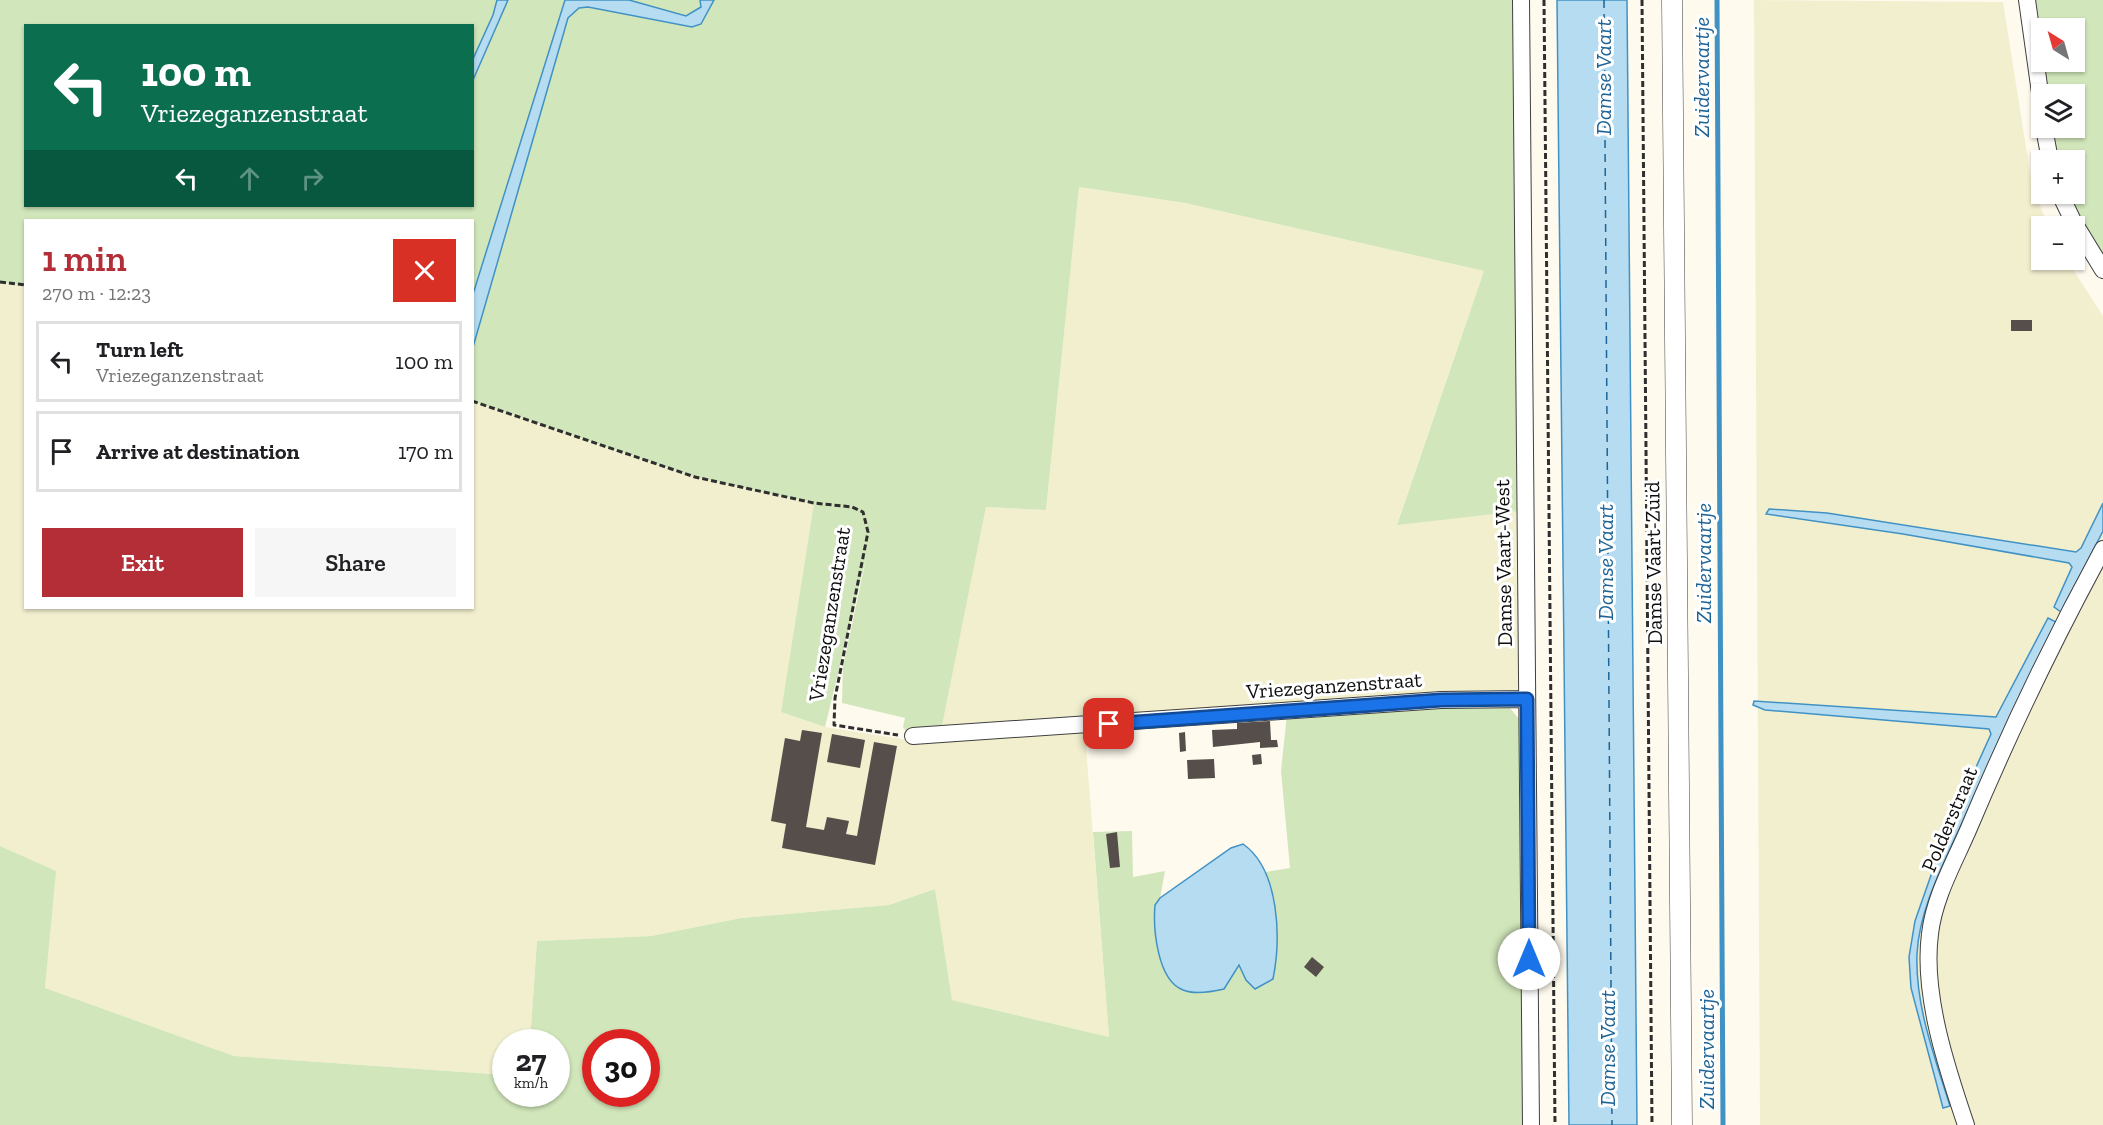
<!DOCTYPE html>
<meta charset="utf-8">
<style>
:root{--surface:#fff;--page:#f6f6f6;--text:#202124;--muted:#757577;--line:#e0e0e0;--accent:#b32e37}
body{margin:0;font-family:"Zilla Slab",serif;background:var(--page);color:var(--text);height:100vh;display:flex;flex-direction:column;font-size:22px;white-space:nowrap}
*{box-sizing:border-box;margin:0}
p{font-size:20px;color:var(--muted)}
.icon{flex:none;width:33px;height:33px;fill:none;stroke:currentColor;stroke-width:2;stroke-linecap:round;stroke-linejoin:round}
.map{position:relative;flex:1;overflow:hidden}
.sheet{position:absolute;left:24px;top:219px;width:450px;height:390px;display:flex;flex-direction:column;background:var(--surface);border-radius:0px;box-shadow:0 2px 4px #0004}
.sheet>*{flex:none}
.banner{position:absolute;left:24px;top:24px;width:450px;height:183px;border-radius:0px;box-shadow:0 2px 4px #0004;background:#0b6e4f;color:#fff;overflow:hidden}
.needle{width:39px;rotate:323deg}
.buttons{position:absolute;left:2031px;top:18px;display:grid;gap:12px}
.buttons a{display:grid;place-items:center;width:54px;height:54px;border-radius:0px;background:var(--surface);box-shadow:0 2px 4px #0004;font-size:30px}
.speed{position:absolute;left:492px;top:1029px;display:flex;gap:12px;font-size:30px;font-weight:700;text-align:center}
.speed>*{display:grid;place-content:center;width:78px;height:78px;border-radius:50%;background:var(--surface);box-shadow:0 2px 4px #0004;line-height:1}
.speed small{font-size:15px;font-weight:400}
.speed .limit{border:9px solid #d22;background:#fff;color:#111}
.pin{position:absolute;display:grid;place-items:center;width:51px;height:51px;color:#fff;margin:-26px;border-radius:12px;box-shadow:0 3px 9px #0006}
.me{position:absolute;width:66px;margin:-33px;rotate:0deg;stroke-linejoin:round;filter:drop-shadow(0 0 4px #0008)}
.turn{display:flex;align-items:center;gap:21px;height:126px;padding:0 18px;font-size:27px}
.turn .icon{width:78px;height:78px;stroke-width:2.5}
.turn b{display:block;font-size:42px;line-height:51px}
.lanes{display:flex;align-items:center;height:57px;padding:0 18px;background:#0003;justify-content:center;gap:30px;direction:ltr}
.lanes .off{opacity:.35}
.round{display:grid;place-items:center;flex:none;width:63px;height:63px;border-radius:0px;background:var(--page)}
.summary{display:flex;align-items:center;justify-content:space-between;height:102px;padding:0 18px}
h1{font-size:36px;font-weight:600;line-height:45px;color:var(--accent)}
.button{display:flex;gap:12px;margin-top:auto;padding:12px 18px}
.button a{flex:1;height:69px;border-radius:0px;background:var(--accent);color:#fff;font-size:24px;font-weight:600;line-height:69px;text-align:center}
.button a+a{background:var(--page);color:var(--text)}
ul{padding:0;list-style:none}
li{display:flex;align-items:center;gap:18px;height:81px;margin:0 12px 9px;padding:0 6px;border:3px solid var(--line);border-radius:0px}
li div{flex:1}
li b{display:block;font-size:22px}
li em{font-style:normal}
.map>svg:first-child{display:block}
.farmland{fill:#f2efcf}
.green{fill:#d1e6ba;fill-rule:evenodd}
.water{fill:#b6dcf2;stroke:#4192c4;stroke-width:1.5}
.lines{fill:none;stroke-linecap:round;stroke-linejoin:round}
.stream{stroke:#4192c4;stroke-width:5}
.ferry{stroke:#1e6496;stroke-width:1.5;stroke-dasharray:8 6;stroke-linecap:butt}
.building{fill:#554e4a}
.minor-casing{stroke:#404040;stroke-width:18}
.tertiary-casing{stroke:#404040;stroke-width:21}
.path{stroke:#2f2f2f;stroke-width:3;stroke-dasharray:6 3;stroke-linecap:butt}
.minor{stroke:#fff;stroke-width:16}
.tertiary{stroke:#fff;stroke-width:20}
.route-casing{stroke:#114b97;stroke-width:15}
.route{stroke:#1a73e8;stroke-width:10}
.labels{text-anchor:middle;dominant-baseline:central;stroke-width:6;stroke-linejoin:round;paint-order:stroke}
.street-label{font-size:21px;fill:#0d0d0d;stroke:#fff}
.water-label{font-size:22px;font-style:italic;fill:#1e6496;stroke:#fff}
</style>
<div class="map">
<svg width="2103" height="1125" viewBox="0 0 2103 1125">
<rect width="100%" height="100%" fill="#fefaee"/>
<path class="farmland" d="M1754,0L2003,2L2032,185L2048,226H2042V260H2067L2103,316V1125H1760Z
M1079,187L1185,203L1484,271L1397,524L1520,511L1522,693L1084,722L1109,1037L952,1000L935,889L889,905L741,918L651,936L537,941L530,1042H506L505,1075L234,1056L45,988L55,871L0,846V282L25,285L26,608H472L473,401L695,477L814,503L781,712L825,727L908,740L941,731L986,507L1046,510Z"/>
<path class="green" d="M0,0H1518L1520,511L1397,525L1484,271L1185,203L1079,187L1046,510L986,507L941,731H906L903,727L905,718L842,703L843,667L867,554L825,727L781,712L814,503L695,477L473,401L472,220H26L25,285L0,282ZM26,26H472V206H26Z
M2031,0H2103V262L2065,194H2074V160H2054L2047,128H2074V94H2043ZM2042,28H2074V62H2042Z
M1477,704L1510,708L1523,724L1527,1125H0V846L56,871L45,988L234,1056L505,1075L506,1094H556V1042H530L537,941L651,936L741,918L889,905L935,889L952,1000L1109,1037L1093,832L1132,831L1133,877L1165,871L1160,898L1155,905L1181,989L1198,992L1224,989L1239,964L1246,980L1277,958L1274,902L1265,872L1290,868L1281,771L1287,714ZM596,1042H646V1094H596Z"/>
<path class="water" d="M497,0H508L473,80V59L493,15Z
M565,0H629L686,16L701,7L700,0H714L701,24L692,27L588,7L579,8L568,18L473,347V294Z
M1557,0H1627L1637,1125H1569Z
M2103,503V531L2061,612L2054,607L2072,567L2069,563L1903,534L1766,514L1769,509L1827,513L2076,552L2081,548Z
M2048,618L2056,622C2023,689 1991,757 1961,825C1943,865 1919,910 1917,954C1915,1006 1935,1058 1950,1106L1943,1108L1911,988L1909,957L1915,921L1944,838L1991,734L1989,729L1765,710L1753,705L1754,701L1996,717Z
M1243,844C1280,870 1281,939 1273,979L1255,989L1246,980L1239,965L1224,989C1211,992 1195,995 1183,990C1157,980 1153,928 1155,905L1160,898L1231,848Z"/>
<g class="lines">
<path class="stream" d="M1717,0L1723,1125"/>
<path class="ferry" d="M1604,0L1612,1125"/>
</g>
<path class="building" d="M2011,320H2032V331H2011Z
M1270,721L1271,740H1277L1278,747L1260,748V742L1213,747L1212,730L1237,729V723Z
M802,730L822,733L806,827L824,830L827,817L849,821L846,834L857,836L874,742L897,746L875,865L782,848L786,824L771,821L785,738L800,741Z
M1185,732L1186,751L1180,752L1179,733Z
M832,734L865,740L860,768L827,762Z
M1261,754L1262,764L1253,765L1252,755Z
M1214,759L1215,778L1188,779L1187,760Z
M1117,832L1120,867L1110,868L1106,834Z
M1312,957L1324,967L1316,977L1304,967Z"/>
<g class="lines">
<defs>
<path id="minor" d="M1521,0L1531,1125
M2027,0L2042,107
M2044,128L2050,160
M2060,194L2073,221L2103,270
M913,736L1441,700L1527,699
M1966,1125C1947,1069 1922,994 1930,934C1934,897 1955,861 1969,828C2009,733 2054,639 2103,549"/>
<path id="tertiary" d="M1672,0L1682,1125"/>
</defs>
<use href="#minor" class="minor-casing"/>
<use href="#tertiary" class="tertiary-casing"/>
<path class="path" d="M1544,0L1555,1125
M1642,0L1652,1125
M0,282L26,285
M472,401L695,477L814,503L852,507L863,512L868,532L835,698L834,725L898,735"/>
<use href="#minor" class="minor"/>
<use href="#tertiary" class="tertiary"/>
</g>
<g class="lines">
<defs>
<path id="route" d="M1109,724L1441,700L1527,699L1529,959"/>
</defs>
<use href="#route" class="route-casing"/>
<use href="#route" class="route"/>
</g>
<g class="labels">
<g class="street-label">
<text transform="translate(1503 563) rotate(-91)">Damse Vaart-West</text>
<text transform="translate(1653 563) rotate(-91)">Damse Vaart-Zuid</text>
<text transform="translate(829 614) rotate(-81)">Vriezeganzenstraat</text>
<text transform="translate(1334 685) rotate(-4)">Vriezeganzenstraat</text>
<text transform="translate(1949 819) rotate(-67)">Polderstraat</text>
</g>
<g class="water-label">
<text transform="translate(1603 77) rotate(-90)">Damse Vaart</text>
<text transform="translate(1701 77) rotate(-90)">Zuidervaartje</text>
<text transform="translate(1605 562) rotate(-90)">Damse Vaart</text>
<text transform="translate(1703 563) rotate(-90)">Zuidervaartje</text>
<text transform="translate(1607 1048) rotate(-90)">Damse Vaart</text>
<text transform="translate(1706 1049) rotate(-90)">Zuidervaartje</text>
</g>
</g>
</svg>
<div class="buttons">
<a><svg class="needle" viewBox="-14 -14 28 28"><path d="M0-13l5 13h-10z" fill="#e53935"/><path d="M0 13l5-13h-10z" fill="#757577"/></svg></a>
<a><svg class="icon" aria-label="layers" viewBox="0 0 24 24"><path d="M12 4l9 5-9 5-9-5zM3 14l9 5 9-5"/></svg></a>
<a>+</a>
<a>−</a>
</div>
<div class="speed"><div>27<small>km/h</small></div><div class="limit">30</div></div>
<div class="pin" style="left:1109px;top:724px;background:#d93025"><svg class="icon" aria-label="arrive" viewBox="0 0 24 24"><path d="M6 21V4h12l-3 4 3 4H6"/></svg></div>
<svg class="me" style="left:1529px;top:959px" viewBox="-20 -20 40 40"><circle r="19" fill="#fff"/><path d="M0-13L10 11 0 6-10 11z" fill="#1a73e8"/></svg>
<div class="banner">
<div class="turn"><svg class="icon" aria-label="left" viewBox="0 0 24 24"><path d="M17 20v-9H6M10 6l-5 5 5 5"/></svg><div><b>100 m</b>Vriezeganzenstraat</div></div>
<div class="lanes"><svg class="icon" aria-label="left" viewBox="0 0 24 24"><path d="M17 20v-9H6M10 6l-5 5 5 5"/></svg><svg class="icon off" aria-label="ahead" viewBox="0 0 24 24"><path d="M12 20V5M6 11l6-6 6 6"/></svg><svg class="icon off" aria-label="right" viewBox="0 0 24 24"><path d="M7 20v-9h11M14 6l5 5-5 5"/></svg></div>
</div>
<section class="sheet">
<div class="summary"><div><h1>1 min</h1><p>270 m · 12:23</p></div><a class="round" style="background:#d93025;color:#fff"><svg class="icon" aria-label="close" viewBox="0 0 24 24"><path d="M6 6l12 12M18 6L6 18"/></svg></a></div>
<ul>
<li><svg class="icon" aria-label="left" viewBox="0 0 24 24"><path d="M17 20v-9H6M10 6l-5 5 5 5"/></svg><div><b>Turn left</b><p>Vriezeganzenstraat</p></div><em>100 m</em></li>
<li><svg class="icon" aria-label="arrive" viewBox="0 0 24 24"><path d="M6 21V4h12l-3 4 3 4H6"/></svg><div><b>Arrive at destination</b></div><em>170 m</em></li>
</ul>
<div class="button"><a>Exit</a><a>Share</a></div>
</section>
</div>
